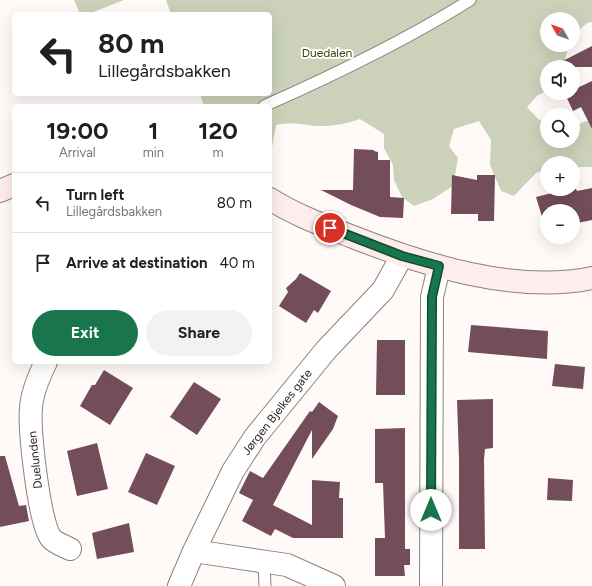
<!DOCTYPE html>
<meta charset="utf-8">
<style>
:root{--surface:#fff;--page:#f2f2f2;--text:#202124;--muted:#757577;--line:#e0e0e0;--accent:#19754b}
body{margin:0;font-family:Figtree,sans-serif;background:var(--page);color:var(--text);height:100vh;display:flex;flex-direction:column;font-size:15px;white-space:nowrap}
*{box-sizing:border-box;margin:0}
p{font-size:13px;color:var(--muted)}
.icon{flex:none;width:22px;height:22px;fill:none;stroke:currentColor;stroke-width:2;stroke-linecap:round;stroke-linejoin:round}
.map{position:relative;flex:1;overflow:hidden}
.drawer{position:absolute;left:12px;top:104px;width:260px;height:260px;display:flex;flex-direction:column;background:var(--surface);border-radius:6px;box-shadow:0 4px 16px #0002}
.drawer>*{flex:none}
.hud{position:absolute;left:12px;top:12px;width:260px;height:84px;border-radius:6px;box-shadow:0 4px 16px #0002;background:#fff;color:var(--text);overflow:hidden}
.needle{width:26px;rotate:310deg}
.tools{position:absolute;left:540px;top:12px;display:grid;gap:8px}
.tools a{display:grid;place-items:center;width:40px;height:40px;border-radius:50%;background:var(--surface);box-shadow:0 4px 16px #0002;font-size:20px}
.pin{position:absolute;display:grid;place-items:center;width:34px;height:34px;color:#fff;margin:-17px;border:2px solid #fff;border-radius:50%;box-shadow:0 1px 4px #0007}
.me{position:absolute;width:44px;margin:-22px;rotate:0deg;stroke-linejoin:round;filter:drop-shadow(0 0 3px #0008)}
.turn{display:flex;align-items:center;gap:14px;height:84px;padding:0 20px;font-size:18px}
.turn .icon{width:52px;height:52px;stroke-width:2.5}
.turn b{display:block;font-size:28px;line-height:34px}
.eta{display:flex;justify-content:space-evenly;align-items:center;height:68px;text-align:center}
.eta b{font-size:24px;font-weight:700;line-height:28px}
.cta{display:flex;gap:8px;margin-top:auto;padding:8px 20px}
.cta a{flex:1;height:46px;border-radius:24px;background:var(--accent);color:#fff;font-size:16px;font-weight:700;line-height:46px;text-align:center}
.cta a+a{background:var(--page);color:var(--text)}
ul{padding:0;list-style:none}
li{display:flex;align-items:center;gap:12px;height:60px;padding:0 20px;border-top:1px solid var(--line)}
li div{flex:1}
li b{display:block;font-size:15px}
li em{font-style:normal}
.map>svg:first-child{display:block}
.green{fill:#cbd2b9}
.building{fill:#744d5a}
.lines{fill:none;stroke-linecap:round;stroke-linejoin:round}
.lane-casing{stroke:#8c827a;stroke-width:13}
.street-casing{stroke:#8c827a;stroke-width:24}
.secondary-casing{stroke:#8c827a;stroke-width:24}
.lane{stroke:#fff;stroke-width:11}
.street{stroke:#fff;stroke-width:22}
.secondary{stroke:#fdedec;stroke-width:22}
.route-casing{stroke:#104c31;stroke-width:10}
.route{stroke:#19754b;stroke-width:7}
.labels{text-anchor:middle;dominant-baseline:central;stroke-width:4;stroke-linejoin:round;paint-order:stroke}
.park-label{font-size:12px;fill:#394300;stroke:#fff}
.street-label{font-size:12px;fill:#2e2a27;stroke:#fff}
</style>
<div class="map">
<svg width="592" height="586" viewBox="0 0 592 586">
<rect width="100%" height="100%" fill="#fffaf7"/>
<path class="green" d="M74,0H124L88,14H80Z
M166,0H592V22L587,23L573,36V19H547V45H569L563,67H547V91L538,95L527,107L538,119L547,123V141H573V127L586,121L592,122V167H573V163H547V170L536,173L514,196L501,191L490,165L491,140L479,121L454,129L449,146L458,158L453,186L433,199L414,206L402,197L394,180L393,165L384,148V134L360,119C348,123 336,126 323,126C305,126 295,121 276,125L270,158V106H204L200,94H270V14H171Z"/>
<path class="building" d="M592,46V67H551Z
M592,81V129L581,107L573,111L565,94L573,93V90Z
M354,149L374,150V151L378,152V160H390V197L404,198L403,218L380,217L351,205L321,190H353Z
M452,175L477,180V175H495L494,221H478V214H451Z
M592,188V220L573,224V211H547L546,230L536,197L568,189H576L577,191Z
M300,273L331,291L318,313L314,310L306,323L279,306L288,292L286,288L296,279Z
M471,325L548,331L547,359L468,352Z
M377,340H405V395H376Z
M555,364L585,367L583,389L552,386Z
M104,370L133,388L110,425L80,406L92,385H95Z
M194,382L221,399L197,435L170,417Z
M493,399V448L485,449L484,459L485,549H459V459L457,400Z
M319,402L338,416L333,429L312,459V430L273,505L312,525V480L340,482L339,498H343V538H293L275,529L271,536L242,521L253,500L239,493L250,471L263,478L310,411L312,412Z
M405,428V549H410V565H404L405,576H375V538H385L383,483H375V429Z
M97,443L108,489L77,496L67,451Z
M146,453L175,466L157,505L128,492Z
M0,456H5L19,506L26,505L29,521L0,527Z
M548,478L573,480L572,501L547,500Z
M129,523L134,552L97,559L92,533Z"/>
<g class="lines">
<defs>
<path id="lane" d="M264,106C334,75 405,41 470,0
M264,562L265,586"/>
<path id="street" d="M46,362C39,376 32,392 31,408C29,430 39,523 51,538C55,543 64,546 70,549
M194,551L287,565L334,586
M179,586L194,551L233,471L255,437L326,350L383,290L402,256
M431,586L432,297L439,267"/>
<path id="secondary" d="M0,191L14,185
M270,199C295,215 325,226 353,237C424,265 516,294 592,278"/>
</defs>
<use href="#lane" class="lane-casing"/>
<use href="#street" class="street-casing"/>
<use href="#secondary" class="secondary-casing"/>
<use href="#lane" class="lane"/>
<use href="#street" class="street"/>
<use href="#secondary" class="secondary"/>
</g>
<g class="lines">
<defs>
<path id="route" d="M330,228L402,256L439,266L432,297L431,510"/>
</defs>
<use href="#route" class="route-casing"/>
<use href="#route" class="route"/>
</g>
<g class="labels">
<g class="park-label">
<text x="327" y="53">Duedalen</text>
</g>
<g class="street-label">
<text transform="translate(277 412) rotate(-52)">Jørgen Bjelkes gate</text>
<text transform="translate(35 460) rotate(-96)">Duelunden</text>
</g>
</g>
</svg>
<div class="tools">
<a><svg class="needle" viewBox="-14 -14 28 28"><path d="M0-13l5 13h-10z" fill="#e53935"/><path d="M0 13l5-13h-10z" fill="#757577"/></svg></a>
<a><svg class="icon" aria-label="sound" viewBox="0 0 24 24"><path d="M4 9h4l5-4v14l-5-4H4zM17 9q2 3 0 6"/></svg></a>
<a><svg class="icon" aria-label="search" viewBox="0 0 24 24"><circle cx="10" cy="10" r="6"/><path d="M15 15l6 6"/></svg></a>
<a>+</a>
<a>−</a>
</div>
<div class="pin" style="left:330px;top:228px;background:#d93025"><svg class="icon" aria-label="arrive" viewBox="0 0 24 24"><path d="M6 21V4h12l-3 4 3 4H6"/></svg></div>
<svg class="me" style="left:431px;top:510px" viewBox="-20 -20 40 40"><circle r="19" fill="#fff"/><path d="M0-13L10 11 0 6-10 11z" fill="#19754b"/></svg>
<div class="hud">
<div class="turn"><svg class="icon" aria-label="left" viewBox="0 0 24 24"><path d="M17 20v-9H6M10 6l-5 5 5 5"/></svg><div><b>80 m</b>Lillegårdsbakken</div></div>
</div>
<section class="drawer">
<div class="eta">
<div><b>19:00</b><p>Arrival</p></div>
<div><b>1</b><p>min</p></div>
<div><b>120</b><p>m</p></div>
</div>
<ul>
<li><svg class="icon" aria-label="left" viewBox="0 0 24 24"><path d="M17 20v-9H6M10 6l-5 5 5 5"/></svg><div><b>Turn left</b><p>Lillegårdsbakken</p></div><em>80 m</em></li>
<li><svg class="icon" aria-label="arrive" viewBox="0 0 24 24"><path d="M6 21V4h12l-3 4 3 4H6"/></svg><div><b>Arrive at destination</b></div><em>40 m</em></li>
</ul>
<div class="cta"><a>Exit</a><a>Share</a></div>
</section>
</div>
